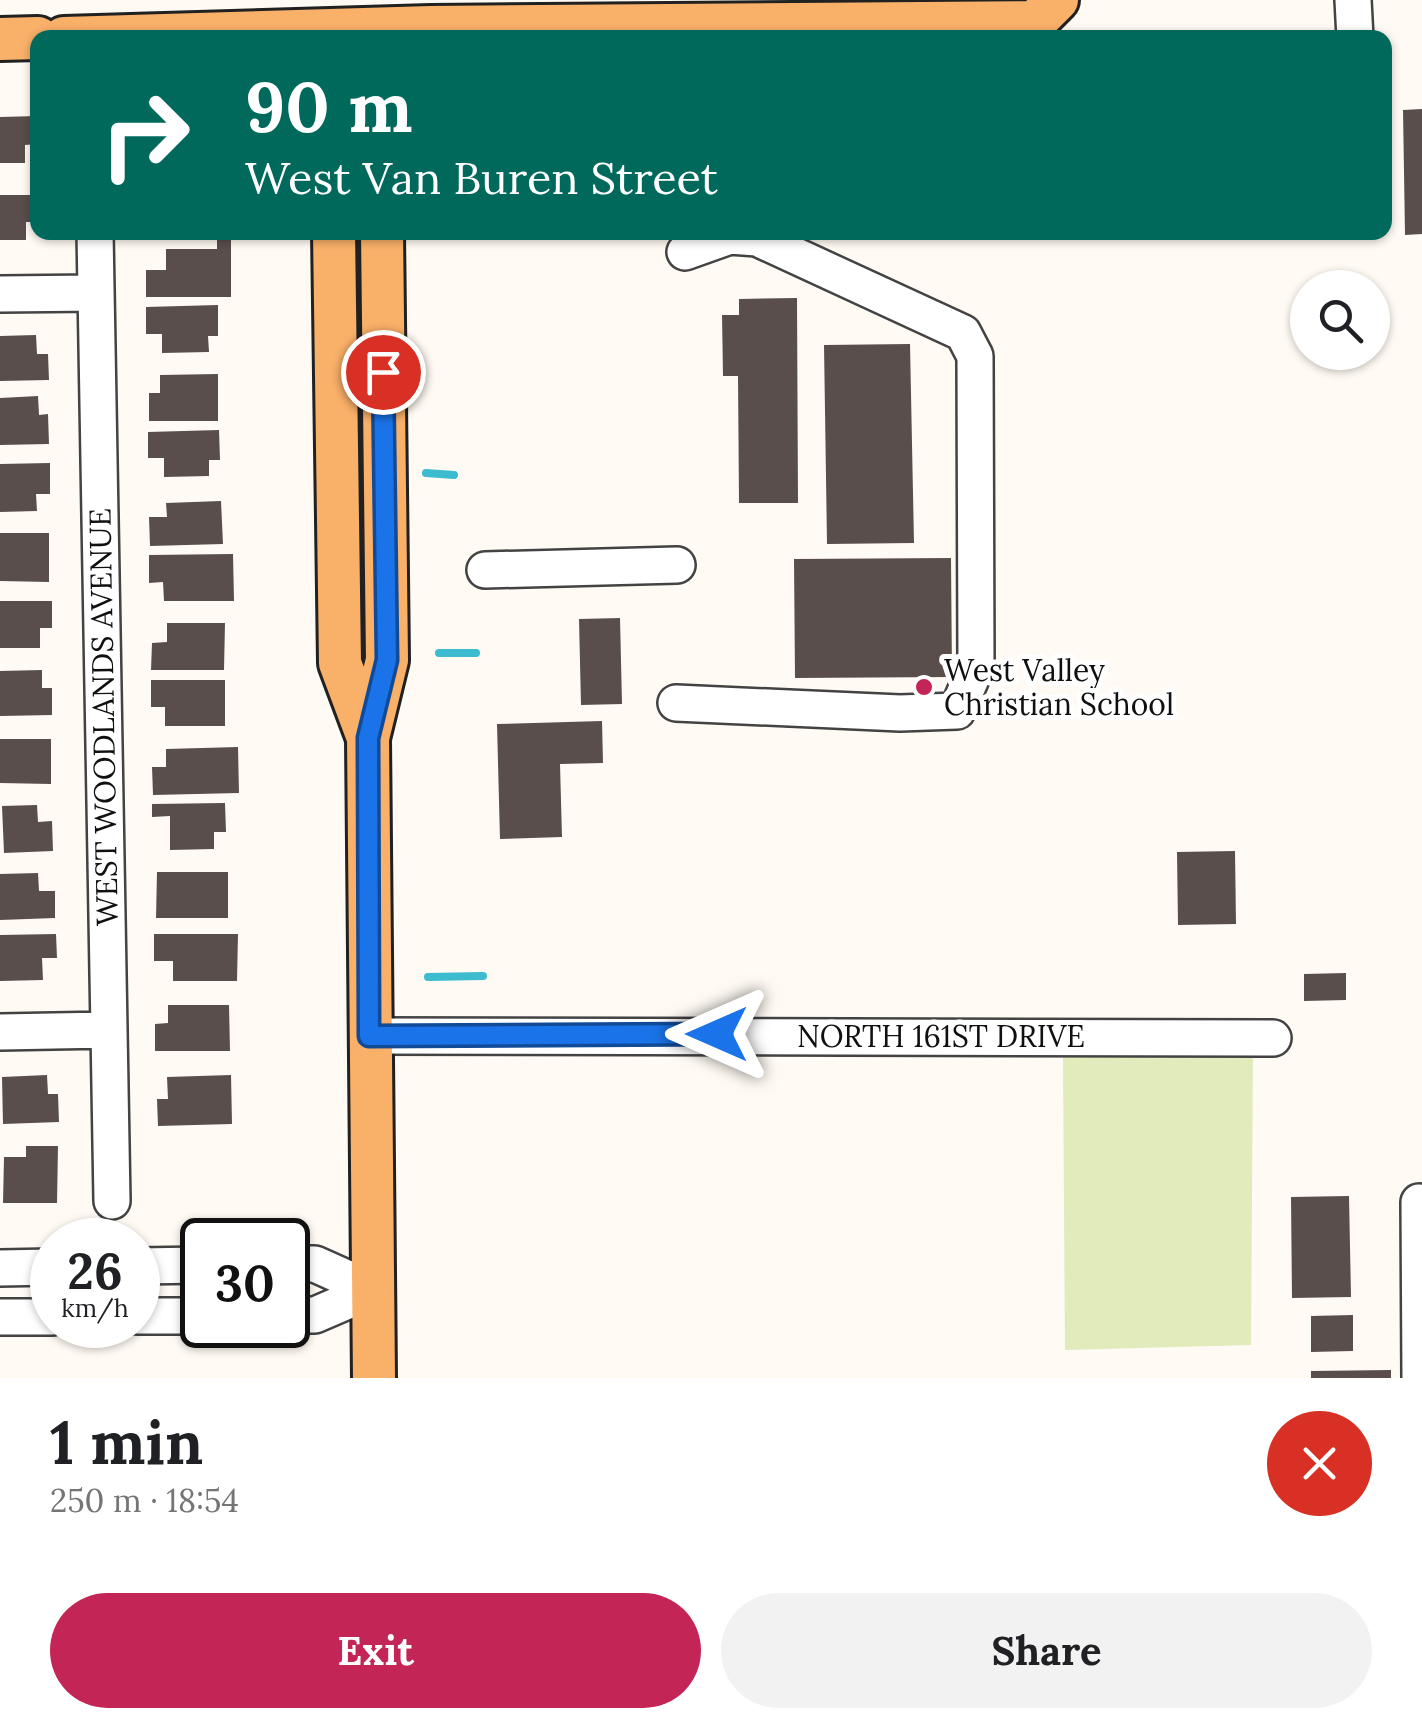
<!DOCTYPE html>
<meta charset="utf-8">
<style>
:root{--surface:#fff;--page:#f2f2f2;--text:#202124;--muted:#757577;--accent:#c32556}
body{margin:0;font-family:Lora,serif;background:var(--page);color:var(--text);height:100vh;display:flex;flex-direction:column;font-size:38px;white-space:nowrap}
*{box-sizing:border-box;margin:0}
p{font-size:32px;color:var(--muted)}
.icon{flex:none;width:55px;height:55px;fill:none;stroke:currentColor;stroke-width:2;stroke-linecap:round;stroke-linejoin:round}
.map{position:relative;height:1378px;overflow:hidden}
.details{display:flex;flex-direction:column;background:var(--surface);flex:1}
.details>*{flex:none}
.hud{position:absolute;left:30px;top:30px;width:1362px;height:210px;border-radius:20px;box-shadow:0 2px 8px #0004;background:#00695c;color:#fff;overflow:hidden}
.controls{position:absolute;left:1290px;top:270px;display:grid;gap:20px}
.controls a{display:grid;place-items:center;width:100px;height:100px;border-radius:50%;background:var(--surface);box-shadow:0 2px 8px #0004;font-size:50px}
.speed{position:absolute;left:30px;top:1218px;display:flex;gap:20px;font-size:50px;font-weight:700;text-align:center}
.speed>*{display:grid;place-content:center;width:130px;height:130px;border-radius:50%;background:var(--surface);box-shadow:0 2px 8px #0004;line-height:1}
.speed small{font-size:25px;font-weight:400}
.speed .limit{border:5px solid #111;border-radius:15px;background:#fff;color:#111}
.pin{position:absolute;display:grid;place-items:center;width:85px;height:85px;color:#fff;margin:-42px;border:5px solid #fff;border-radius:50%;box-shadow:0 2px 10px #0007}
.me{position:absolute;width:110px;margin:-55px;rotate:270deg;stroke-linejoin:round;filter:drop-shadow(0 0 8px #0008)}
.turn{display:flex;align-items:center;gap:35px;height:210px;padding:0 50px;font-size:45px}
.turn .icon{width:130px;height:130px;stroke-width:2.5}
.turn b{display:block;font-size:70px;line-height:85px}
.round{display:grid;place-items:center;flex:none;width:105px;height:105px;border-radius:52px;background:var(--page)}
.head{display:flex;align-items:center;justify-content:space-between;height:170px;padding:0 50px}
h1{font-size:60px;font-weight:800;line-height:75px}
.action{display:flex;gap:20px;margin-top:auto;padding:20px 50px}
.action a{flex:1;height:115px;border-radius:60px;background:var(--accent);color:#fff;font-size:40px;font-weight:800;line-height:115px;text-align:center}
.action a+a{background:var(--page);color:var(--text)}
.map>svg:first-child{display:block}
.green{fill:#e1ebbc}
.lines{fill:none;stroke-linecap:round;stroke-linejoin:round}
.stream{stroke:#3dbbcf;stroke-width:8}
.building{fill:#594e4c}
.minor-casing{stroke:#434343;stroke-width:40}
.major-casing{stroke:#212121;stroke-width:48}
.minor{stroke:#fff;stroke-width:35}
.major{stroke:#f9b069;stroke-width:42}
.route-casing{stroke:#114b97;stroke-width:25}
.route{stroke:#1a73e8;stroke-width:18}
.poi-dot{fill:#c32556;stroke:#fff;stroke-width:4}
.labels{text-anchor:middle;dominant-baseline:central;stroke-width:10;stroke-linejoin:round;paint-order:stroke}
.poi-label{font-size:30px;fill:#101010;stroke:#fff;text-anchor:start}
.street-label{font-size:30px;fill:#101010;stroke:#fff}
</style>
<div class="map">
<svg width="1422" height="1378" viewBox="0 0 1422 1378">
<rect width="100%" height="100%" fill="#fffaf3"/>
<path class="green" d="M1253,1052L1251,1345L1065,1350L1063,1056Z"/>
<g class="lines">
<path class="stream" d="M426,473L454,475
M439,653H476
M428,977L483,976"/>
</g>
<path class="building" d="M1422,109V234L1405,235L1403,110Z
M38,116V144L25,145V163H0V117Z
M0,195H38V222H26V240H0Z
M217,238L231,239V297H146V270H166V249H217Z
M797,298L798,503H739L738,376H723L722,315H739V299Z
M218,305V336H208L209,352L162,353V334H146V307Z
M36,335L37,354H48L49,380L0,381V336Z
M910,344L914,543L827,544L824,345Z
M218,374V421H149V393H160V375Z
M38,396L39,415L48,414L49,444L0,445V398Z
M219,430L220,460H209V476L164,477V458H148V432Z
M50,463V494H36L37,511L0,512V464Z
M221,501L223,544L150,546L149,517H167L166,503Z
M0,533H49V582L0,581Z
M233,554L234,601H164L163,582L149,583V555Z
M951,558L952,677L795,678L794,559Z
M0,601H52V628H40V648H0Z
M620,618L622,704L581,705L579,619Z
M167,623H225L224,670H151L152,643L167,642Z
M42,670V688H52V715L0,716V671Z
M151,680H225V726H165V707H151Z
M602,721L603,763L560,764L562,837L500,839L497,724Z
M0,739H51V784L0,783Z
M238,747L239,793L153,795L152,767H166V749Z
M225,803L226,832H214V849L170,850V816L152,817V804Z
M37,805L38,822L52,821L53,851L4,853L2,806Z
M1235,851L1236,924L1178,925L1177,852Z
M157,872H228V918H156Z
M38,873L39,891H55V918L0,920V874Z
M56,934L57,958H42L43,980L0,981V935Z
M154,934H238L237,981H173V961H154Z
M1346,973V1000L1304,1001V974Z
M168,1005H229L230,1051H155V1024L168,1023Z
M47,1075L48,1094H58L59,1122L3,1124L2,1077Z
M231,1075L232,1124L158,1126L157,1099H168L167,1077Z
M26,1146H58L57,1203H3L4,1157H26Z
M1349,1196L1351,1297L1292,1298L1291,1197Z
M1353,1315V1351L1311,1352V1316Z
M1391,1370V1378H1311V1371Z"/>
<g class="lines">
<defs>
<path id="minor" d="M1353,0L1355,38
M95,232L112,1201
M0,294L96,293
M485,570L677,565
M676,703L900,713L957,711L976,667L975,356L963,333L757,238L730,236L685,252
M0,1032L107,1030
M369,1036L1273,1038
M1419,1202L1420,1378
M288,1264H315L373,1290
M138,1266L202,1265
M0,1268L52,1267
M288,1315H315L373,1290
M138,1316H202
M0,1317H52"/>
<path id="major" d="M64,38L431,27L1035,22L1057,0
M0,39L38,38
M334,232L340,663L368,738
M374,1378L368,738L387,660L382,232"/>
</defs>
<use href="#minor" class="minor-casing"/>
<use href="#major" class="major-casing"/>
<use href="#minor" class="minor"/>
<use href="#major" class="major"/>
</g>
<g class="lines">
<defs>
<path id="route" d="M383,372L387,660L368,738L369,1036L717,1034"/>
</defs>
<use href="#route" class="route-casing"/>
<use href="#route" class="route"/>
</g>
<circle class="poi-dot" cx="924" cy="687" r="10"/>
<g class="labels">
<g class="poi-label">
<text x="944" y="670">West Valley<tspan x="944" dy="34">Christian School</tspan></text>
</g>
<g class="street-label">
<text transform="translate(103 717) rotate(-91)">WEST WOODLANDS AVENUE</text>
<text x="941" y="1036">NORTH 161ST DRIVE</text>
</g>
</g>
</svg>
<div class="controls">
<a><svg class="icon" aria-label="search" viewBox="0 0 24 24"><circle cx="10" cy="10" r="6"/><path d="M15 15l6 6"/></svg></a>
</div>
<div class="speed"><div>26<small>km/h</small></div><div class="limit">30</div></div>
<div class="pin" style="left:383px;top:372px;background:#d93025"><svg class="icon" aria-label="arrive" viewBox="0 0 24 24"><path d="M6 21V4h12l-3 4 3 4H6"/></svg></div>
<svg class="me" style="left:717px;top:1034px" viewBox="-20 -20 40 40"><path d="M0-17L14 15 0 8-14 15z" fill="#1a73e8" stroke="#fff" stroke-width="4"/></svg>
<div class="hud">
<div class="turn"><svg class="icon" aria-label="right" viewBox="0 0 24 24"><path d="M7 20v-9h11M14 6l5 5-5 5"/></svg><div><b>90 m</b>West Van Buren Street</div></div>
</div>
</div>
<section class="details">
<div class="head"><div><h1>1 min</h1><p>250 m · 18:54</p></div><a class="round" style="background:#d93025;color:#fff"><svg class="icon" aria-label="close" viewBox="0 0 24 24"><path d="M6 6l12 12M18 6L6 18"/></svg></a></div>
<div class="action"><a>Exit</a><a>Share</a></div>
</section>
